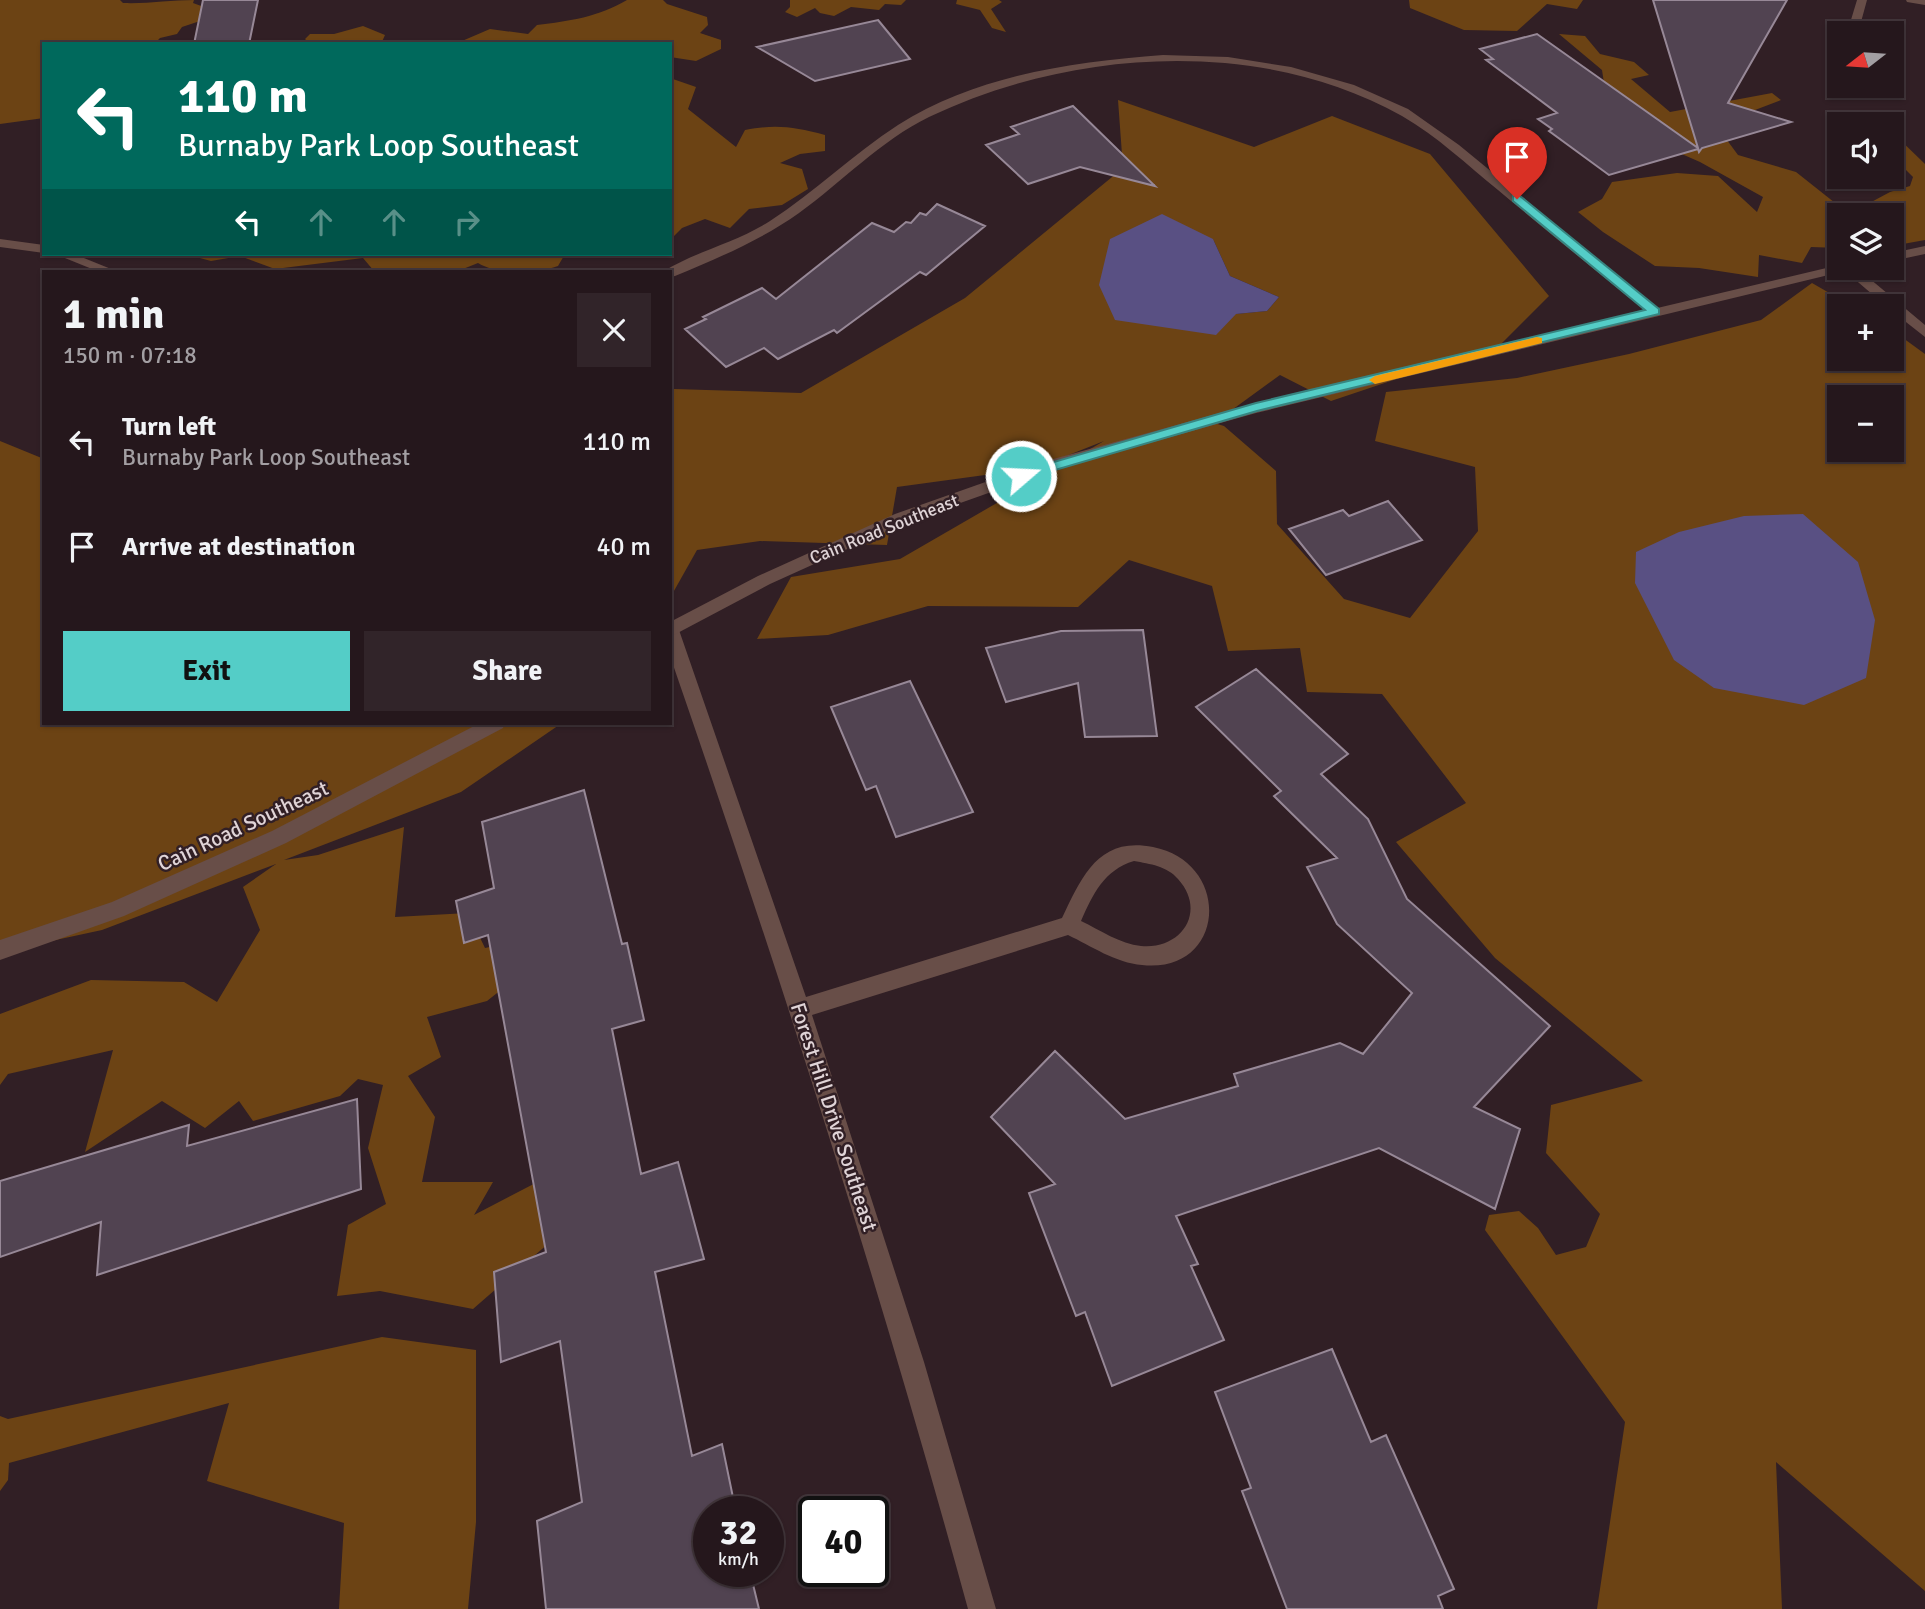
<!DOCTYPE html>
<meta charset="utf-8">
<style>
:root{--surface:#25171c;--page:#312429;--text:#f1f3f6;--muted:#a39fa3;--line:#42363b;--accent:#54cdc7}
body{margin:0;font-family:Signika,sans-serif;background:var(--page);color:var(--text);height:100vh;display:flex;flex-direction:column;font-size:26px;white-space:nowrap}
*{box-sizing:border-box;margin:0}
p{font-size:23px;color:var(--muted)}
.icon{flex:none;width:38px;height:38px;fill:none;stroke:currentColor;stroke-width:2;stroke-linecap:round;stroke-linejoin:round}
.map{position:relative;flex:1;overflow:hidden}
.details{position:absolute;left:42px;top:270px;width:630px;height:455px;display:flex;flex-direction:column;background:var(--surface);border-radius:0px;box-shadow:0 2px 5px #0004,0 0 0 2px var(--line)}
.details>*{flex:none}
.hud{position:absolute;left:42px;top:42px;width:630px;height:214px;border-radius:0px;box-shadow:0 2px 5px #0004,0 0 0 2px var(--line);background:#00695c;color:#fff;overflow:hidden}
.needle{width:46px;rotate:253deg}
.tools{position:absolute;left:1827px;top:21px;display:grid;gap:14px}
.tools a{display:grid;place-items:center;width:77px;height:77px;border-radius:0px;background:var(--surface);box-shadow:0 2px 5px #0004,0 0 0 2px var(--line);font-size:35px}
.speed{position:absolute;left:693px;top:1496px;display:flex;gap:14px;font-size:35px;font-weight:700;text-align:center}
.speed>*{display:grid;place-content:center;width:91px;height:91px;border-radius:50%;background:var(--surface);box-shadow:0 2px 5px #0004,0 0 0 2px var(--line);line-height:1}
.speed small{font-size:18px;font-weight:400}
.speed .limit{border:4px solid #111;border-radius:10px;background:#fff;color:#111}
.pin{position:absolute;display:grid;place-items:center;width:60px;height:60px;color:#fff;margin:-72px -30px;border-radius:50% 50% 50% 0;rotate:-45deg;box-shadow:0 0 7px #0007}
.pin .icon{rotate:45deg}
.me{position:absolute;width:77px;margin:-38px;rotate:71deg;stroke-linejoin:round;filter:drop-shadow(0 0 5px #0008)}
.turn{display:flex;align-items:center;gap:24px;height:147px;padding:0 21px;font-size:32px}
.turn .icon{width:91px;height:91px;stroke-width:2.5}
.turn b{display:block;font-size:49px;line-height:60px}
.lanes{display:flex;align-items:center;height:66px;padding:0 21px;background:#0003;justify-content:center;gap:35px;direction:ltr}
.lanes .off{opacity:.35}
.round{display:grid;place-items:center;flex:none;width:74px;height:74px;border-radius:0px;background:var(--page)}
.summary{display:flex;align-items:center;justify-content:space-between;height:119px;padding:0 21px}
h1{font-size:42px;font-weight:800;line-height:52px}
.button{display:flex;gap:14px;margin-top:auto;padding:14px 21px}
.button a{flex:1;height:80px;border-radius:0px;background:var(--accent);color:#111;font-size:28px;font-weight:800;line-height:80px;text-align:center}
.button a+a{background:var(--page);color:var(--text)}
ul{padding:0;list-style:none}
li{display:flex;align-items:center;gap:21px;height:105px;padding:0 21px}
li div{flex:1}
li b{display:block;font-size:26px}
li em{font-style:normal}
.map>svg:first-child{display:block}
.forest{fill:#6c4314;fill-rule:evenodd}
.water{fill:#595083}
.building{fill:#514351;stroke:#978897;stroke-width:2}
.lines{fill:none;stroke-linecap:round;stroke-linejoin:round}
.minor{fill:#684e48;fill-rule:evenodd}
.tertiary{fill:#684e48;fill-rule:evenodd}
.route{fill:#54cdc7;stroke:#378581;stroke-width:2}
.slow{fill:#f59e0b}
.labels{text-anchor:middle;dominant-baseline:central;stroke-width:5;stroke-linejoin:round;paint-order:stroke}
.far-street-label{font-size:18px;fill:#e0d4d7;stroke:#311f25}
.street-label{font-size:21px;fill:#e0d4d7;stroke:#311f25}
</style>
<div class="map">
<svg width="1925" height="1609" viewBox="0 0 1925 1609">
<rect width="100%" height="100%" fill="#311f25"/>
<path class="forest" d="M0,0H120L123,3C147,4 170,0 194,0L193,3L204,7L200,21L182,27L177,34L160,38L154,44H44V118L0,124Z
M627,0H663L667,4L707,17L708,25L700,33L721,40V49L696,61L670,57V44H455L490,29L528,34L537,25C570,21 598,17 627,0Z
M790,0H906L901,5L885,4L879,10L851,7L834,16L820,13L815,8L797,17L785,12L790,7Z
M957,0H999L1002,2L991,9L1006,32L992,28L980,10L956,4Z
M1409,0H1583L1577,9L1547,4L1517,31L1464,30L1410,8Z
M363,26L385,35L381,44H310L305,39L310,34H334Z
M1559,34L1585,36L1600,54L1634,62L1649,75L1631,79L1670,112L1772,93L1781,100L1755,110L1742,137L1721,132L1738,155L1796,172L1849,214L1890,192L1910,186L1913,177L1892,156V132L1925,164V240L1892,246V215H1839V248L1811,247L1802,263L1759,255L1758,277L1699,268L1655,266L1603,232L1578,212L1602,199L1612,182L1677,173L1718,176L1757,212L1763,197L1700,162L1668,148L1604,83L1602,70Z
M670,78L696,87L688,109L736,147L745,130C777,124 794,127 825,135V151L800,154L780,163L802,169L808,189L782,205L749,209L730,228L705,219L682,228L670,240Z
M1118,100L1254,147L1332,116L1430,154L1549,296L1501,344L1331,401L1280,375L1214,423L1224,426L1276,471L1277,524L1344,599L1410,618L1478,531L1475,467L1375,441L1386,392L1517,378L1629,354L1761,320L1812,283L1852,306H1839V359H1892V330L1925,354V1591L1776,1462L1782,1609H1597L1625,1422L1485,1230L1489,1215L1519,1211L1538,1228L1556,1255L1586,1247L1600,1214L1546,1153L1551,1105L1643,1081L1495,958L1396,842L1466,803L1382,694L1307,692L1300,648L1228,651L1212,586L1129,560L1078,607L928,606L828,635L757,639L791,577L900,559L1104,441L1036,468L897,487L887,545L760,541L697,550L670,598V391L674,389L801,393L965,298L1123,168ZM1213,239L1230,276L1279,297L1267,311L1236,314ZM1839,397H1892V450H1839Z
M185,254H184H565L558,266C533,274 500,276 478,263L458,271H374L363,258L275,269L240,256L211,261Z
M0,441L44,459V723H562L461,792L284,860L318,855L404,827L395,917L468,913L485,948L546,935V954L487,1001L427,1017L441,1057L408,1076L435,1117L422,1182H493L474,1215L551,1175L557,1236L473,1309L380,1291L337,1296L348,1225L386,1204L368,1148L383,1085L358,1079L340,1096L253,1121L239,1101L205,1128L162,1101L85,1152L113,1050L8,1074L0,1085V1014L91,980L184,982L217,1002L260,930L243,887L276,864L102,930L0,952Z
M382,1337L476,1350V1522L468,1609H339L344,1523L207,1481L229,1403L9,1463L8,1480L0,1491V1416L8,1419Z"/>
<path class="water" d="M1162,214L1213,239L1230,276L1279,297L1267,311L1236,314L1216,335L1115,320L1099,285L1110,239Z
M1803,514L1858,562L1875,620L1866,678L1804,705L1714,688L1674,660L1635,583L1636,552L1679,532L1744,516Z"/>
<path class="building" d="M203,0H258L249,44H194Z
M1653,0H1787L1728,103L1791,122L1702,148L1699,152L1698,149L1609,175L1549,131L1552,129L1538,119L1557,113L1486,60L1493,59L1480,49L1537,34L1698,148Z
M878,20L910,59L815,81L757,47Z
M1073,106L1155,186L1080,167L1028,184L986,145L1019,134L1011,127Z
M937,204L985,226L926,275L920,272L837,333L834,330L778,359L764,348L726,367L685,329L706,319L703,317L762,288L776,299L872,223L894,232L906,222L911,223L920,213L926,215Z
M1388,501L1422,540L1326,575L1289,529L1343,510L1349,516Z
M1143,630L1157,736L1085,737L1078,683L1006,702L986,648L1061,631Z
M1256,669L1348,754L1321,774L1368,819L1407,899L1550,1026L1474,1107L1520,1129L1495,1209L1379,1148L1176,1216L1198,1264L1191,1266L1224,1340L1112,1386L1085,1312L1076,1316L1029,1193L1055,1184L991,1117L1055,1051L1125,1119L1238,1086L1234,1074L1340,1043L1363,1054L1412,993L1337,924L1307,867L1337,858L1274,796L1281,791L1196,707Z
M910,681L973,812L896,837L876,786L866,790L831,707Z
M584,790L622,944L627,943L644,1020L612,1029L641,1174L678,1162L704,1259L655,1272L692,1456L722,1444L736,1512H709V1572H750L759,1609H546L537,1521L582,1502L560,1341L501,1362L494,1272L546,1252L488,935L464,943L456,901L494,888L482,822Z
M357,1099L361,1189L97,1275L101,1222L0,1257V1181L189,1125L187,1146Z
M1332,1349L1371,1442L1386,1435L1454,1589L1438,1596L1443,1609H1287L1242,1491L1251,1488L1215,1392Z"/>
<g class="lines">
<path class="minor" d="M1857,0H1867L1858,33H1847Z
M1906,0H1925V5L1907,2Z
M1163,55L1228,57L1291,67L1354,85L1408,109L1459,145L1661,311L1654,315L1649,314C1599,273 1548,232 1498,190C1467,165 1437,136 1402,116C1260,36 1071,49 929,117C880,141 842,182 799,213C761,240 718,258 675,276L670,277V271H664C697,251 737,242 770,221C815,192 853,154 898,125C977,75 1072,62 1163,55Z
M0,239L44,245V253L0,247Z
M55,254H74L116,271H97Z
M670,623L676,625L679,630L806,997L1062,918C1082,876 1099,836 1153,847C1233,863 1226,974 1142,965C1116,963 1091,946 1068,935L812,1015L924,1362L996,1609H968C880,1287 779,971 670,656ZM1134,861C1150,864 1167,866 1178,879C1207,911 1182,950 1141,946C1120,944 1100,930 1081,921C1093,894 1104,870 1134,861Z"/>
<path class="tertiary" d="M1925,246V254L1892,261V253Z
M1839,265V268H1857L1925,325V337L1892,311V306H1886L1845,271L1256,413L1050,471L907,522L770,584L670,637V622L758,576L895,514L1039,463L1256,403Z
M480,723H505L503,728L286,843L124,916L0,960V940L112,902L272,831Z"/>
</g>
<path class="route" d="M1513,196H1520L1659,309V314L1257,411L1021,480L1014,476L1016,473L1256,403L1645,310L1513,201Z"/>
<path class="slow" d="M1537,337L1542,338V343L1375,384L1369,380L1375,376Z"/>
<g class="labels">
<g class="far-street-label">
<text transform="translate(884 529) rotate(-22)">Cain Road Southeast</text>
</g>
<g class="street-label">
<text transform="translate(243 826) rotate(-25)">Cain Road Southeast</text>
<text transform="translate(834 1117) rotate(72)">Forest Hill Drive Southeast</text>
</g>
</g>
</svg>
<div class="tools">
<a><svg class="needle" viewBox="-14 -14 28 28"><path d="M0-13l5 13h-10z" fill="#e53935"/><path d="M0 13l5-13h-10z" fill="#a39fa3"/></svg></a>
<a><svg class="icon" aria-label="sound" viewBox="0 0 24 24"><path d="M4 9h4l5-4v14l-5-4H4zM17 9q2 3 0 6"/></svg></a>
<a><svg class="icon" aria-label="layers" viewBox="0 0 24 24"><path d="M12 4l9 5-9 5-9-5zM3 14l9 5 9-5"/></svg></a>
<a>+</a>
<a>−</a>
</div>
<div class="speed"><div>32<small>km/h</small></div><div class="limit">40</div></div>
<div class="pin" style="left:1517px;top:199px;background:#d93025"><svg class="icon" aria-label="arrive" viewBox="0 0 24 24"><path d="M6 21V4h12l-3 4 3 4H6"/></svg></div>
<svg class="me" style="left:1021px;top:476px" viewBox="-20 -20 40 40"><circle r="17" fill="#54cdc7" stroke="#fff" stroke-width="3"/><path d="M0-11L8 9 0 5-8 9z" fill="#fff"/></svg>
<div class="hud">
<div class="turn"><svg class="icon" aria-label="left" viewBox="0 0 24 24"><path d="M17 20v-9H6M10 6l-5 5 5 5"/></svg><div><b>110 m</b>Burnaby Park Loop Southeast</div></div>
<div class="lanes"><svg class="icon" aria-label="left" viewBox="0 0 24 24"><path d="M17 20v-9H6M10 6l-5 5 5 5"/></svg><svg class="icon off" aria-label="ahead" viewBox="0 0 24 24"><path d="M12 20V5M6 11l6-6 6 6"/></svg><svg class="icon off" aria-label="ahead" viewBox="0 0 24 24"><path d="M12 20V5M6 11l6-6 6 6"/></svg><svg class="icon off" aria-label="right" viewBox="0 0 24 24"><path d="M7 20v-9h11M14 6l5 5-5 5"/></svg></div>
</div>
<section class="details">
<div class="summary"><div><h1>1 min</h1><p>150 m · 07:18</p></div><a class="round"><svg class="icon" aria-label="close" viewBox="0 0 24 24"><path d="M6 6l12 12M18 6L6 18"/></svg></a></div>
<ul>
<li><svg class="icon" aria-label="left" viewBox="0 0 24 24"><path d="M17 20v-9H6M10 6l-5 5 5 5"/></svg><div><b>Turn left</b><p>Burnaby Park Loop Southeast</p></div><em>110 m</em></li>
<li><svg class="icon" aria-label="arrive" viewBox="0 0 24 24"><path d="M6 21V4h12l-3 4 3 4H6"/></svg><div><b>Arrive at destination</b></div><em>40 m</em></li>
</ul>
<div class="button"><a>Exit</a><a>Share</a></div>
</section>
</div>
